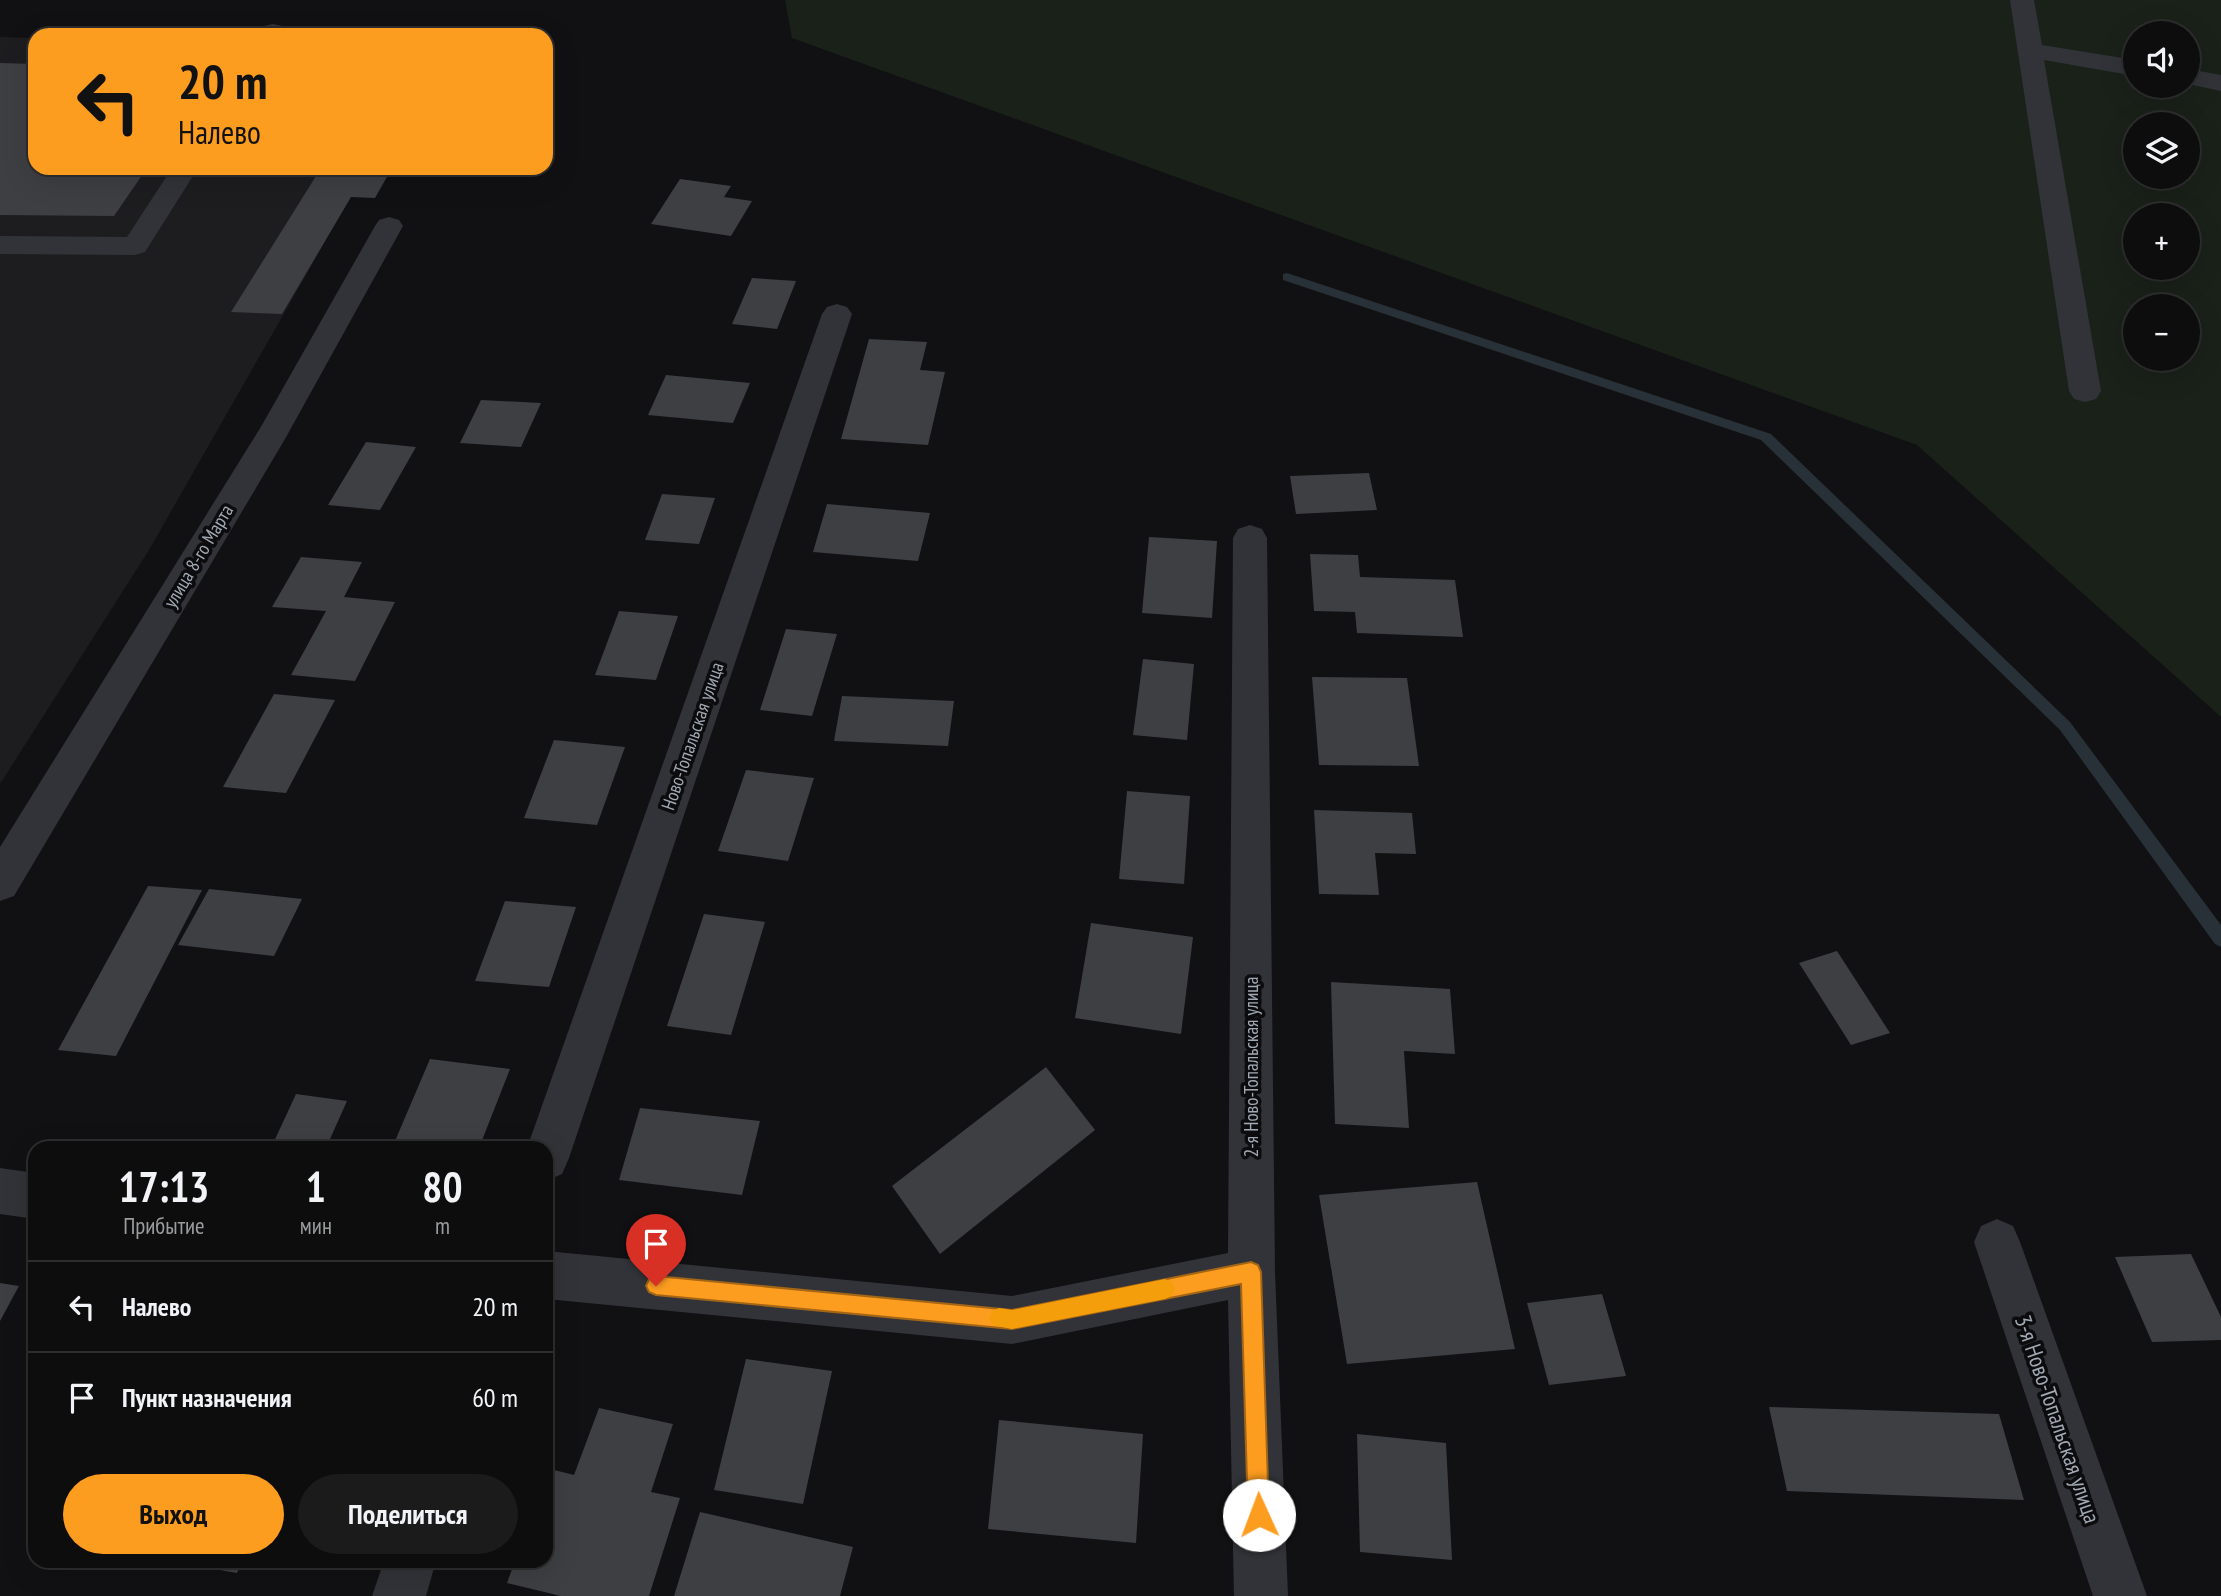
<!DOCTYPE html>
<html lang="ru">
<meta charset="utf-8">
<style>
:root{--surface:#0d0d0e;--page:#1b1b1c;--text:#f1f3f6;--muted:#9a9c9e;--line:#2d2d2e;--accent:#fc9d20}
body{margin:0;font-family:"PT Sans Narrow",sans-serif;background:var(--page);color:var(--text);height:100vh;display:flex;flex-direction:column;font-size:26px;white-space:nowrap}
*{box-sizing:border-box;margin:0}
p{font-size:23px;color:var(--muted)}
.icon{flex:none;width:38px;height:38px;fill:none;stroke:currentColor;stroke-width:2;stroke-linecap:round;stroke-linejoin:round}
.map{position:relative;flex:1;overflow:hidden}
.side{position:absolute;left:28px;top:1141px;width:525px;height:427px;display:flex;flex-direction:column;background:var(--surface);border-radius:21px;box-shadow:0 7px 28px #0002,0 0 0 2px var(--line)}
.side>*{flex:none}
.guide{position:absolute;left:28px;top:28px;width:525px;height:147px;border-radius:21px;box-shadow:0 7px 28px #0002,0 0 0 2px var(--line);background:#fc9d20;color:#111;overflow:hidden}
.tools{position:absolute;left:2123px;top:21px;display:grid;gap:14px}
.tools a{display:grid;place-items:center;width:77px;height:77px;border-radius:50%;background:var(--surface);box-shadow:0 7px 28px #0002,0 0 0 2px var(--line);font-size:35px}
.pin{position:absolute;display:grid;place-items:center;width:60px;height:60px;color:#fff;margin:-72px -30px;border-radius:50% 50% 50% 0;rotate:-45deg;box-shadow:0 0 7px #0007}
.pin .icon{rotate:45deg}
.me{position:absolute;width:77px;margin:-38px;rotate:358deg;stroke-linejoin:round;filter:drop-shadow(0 0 5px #0008)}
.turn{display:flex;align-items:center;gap:24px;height:147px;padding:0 35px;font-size:32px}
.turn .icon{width:91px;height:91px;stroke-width:2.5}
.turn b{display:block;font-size:49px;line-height:60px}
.eta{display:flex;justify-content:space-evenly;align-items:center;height:119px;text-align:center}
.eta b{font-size:42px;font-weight:700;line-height:49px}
.cta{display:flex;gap:14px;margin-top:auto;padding:14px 35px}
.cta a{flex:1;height:80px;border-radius:42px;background:var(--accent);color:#111;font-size:28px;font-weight:700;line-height:80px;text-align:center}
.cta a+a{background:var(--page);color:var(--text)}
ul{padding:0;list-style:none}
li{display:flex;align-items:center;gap:21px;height:91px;padding:0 35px;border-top:2px solid var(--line)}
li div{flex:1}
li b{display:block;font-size:26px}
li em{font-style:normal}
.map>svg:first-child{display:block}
.built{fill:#1d1d20}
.green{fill:#192119;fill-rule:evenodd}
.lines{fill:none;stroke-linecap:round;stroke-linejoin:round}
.stream{fill:#273137;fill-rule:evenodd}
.building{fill:#3d3f43}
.minor{fill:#323338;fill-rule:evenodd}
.route{fill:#fc9d20;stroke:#a46615;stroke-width:2}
.slow{fill:#f59e0b}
.labels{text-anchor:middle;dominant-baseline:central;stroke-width:7;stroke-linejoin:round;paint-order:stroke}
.street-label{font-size:19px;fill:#a1a9b4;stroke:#0c0c0e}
.near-street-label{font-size:23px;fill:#a1a9b4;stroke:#0c0c0e}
</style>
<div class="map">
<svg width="2221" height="1596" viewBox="0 0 2221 1596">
<rect width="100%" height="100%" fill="#111113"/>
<path class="built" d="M0,37L35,38V168H367L149,550L0,784Z"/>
<path class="green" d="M785,0H2221V717L1917,445L792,38ZM2135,33H2188V86H2135ZM2135,124H2188V177H2135ZM2135,215H2188V268H2135ZM2135,306H2188V359H2135Z"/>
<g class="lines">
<path class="stream" d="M1287,273L1771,434L2070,722L2221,925V947L2215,944L2060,730L1761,440L1283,280V274Z"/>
</g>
<path class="building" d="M0,63L35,64V168H147L114,216L0,215Z
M321,168H392L375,198L351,197L282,314L231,312Z
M680,179L731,186L724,197L752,201L731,236L651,224Z
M752,278L796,281L777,329L732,324Z
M869,339L927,342L920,370L945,372L928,445L841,439Z
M666,375L750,383L733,423L648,415Z
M481,400L541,403L521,447L460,443Z
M366,442L416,447L380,510L328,505Z
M1369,473L1377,510L1296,514L1290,476Z
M662,494L715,498L699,544L645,540Z
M827,504L930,513L918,561L813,552Z
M1149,537L1217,541L1212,618L1142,613Z
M1310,554L1358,555L1360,577L1455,580L1463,637L1357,633L1355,612L1314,611Z
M301,557L362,562L344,597L395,602L355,681L291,675L326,611L272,607Z
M619,611L678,616L656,680L595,675Z
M786,629L837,634L812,716L760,710Z
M1143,659L1194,664L1187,740L1133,735Z
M1312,677L1407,678L1419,766L1319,765Z
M274,694L335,700L286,793L223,787Z
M842,696L954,701L948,746L834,741Z
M554,740L625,747L597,825L524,818Z
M746,770L814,778L788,861L718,851Z
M1127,791L1190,796L1184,884L1119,879Z
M1314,810L1412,813L1416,854L1375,853L1379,895L1319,894Z
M148,886L202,890L116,1056L58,1050Z
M209,889L302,899L274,956L178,945Z
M505,901L576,907L549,987L475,981Z
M704,914L765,922L731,1035L667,1026Z
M1091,923L1193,937L1181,1034L1075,1018Z
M1837,951L1890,1033L1851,1045L1799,963Z
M1331,982L1450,989L1455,1054L1404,1051L1409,1128L1335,1124Z
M430,1059L510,1069L479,1148H392Z
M1046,1067L1095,1130L940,1254L892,1186Z
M296,1094L347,1101L326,1148H271Z
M640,1108L760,1121L742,1195L619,1180Z
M1477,1182L1515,1349L1347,1364L1319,1195Z
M2191,1254L2221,1317V1340L2152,1342L2115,1257Z
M0,1283L19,1286L0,1321Z
M1602,1294L1626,1376L1549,1385L1527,1303Z
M746,1359L832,1371L803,1504L714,1490Z
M1769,1407L1999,1414L2024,1500L1787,1491Z
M599,1408L673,1424L651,1492L680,1498L649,1596H561L507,1583L515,1561H546V1468L574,1475Z
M999,1420L1143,1434L1136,1543L988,1529Z
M1357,1434L1446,1443L1452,1560L1360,1552Z
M700,1512L853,1547L840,1596H674Z
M169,1561H242L237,1573Z"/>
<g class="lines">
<path class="minor" d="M2010,0H2034L2042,45L2135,60V76L2044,60L2101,391L2096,399L2085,402L2074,399L2069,391Z
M273,24L282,26L285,31L282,35H258L264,26Z
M2188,69L2221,75V91L2188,84Z
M172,168H198L145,252L135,255L0,254V236L127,237Z
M389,217L399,220L403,226L285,439L14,896L0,901V847L262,425L375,226L379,220Z
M837,304L847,307L852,314L569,1158L562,1174L546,1181V1148H527L822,314L827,307Z
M1250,525L1262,529L1267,538L1275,1272L1288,1596H1234L1228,1300L1012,1344L546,1299V1251L1012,1296L1228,1253L1233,538L1238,529Z
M0,1168L35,1173V1219L0,1214Z
M1997,1219L2013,1226L2020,1242L2147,1596H2093L1974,1242L1981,1226Z
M384,1561H436L426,1596H372Z"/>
</g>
<path class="route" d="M1251,1262L1258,1265L1261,1272L1269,1515L1266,1523L1259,1526L1251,1523L1248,1515L1241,1284L1012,1329L656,1295L649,1292L646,1286L649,1279L656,1276L1012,1310Z"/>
<path class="slow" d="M1165,1279L1172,1282L1175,1289L1172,1296L1165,1299L1012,1329L992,1325L989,1318L992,1311L999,1308L1012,1310Z"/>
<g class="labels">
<g class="street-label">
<text transform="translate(198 556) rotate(-59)">улица 8-го Марта</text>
<text transform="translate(692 736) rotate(-71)">Ново-Топальская улица</text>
<text transform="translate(1251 1067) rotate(-90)">2-я Ново-Топальская улица</text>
</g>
<g class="near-street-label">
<text transform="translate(2058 1419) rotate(71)">3-я Ново-Топальская улица</text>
</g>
</g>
</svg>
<div class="tools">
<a><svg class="icon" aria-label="sound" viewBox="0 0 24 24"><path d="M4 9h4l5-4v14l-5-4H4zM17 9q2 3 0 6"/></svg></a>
<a><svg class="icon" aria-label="layers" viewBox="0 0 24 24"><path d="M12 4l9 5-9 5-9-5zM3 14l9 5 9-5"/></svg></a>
<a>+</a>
<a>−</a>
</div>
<div class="pin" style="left:656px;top:1286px;background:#d93025"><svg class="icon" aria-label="arrive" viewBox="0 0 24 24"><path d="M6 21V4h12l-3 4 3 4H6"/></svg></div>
<svg class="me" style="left:1259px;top:1515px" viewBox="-20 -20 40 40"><circle r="19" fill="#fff"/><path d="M0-13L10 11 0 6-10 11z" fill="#fc9d20"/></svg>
<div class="guide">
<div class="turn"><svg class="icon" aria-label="left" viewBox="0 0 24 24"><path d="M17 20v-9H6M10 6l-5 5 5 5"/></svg><div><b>20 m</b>Налево</div></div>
</div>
<section class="side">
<div class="eta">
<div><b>17:13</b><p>Прибытие</p></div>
<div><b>1</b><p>мин</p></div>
<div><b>80</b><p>m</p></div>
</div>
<ul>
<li><svg class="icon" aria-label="left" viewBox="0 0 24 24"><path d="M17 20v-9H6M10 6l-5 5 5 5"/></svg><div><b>Налево</b></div><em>20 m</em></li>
<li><svg class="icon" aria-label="arrive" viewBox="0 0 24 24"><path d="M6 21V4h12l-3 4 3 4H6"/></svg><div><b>Пункт назначения</b></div><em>60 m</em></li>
</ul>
<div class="cta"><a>Выход</a><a>Поделиться</a></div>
</section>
</div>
